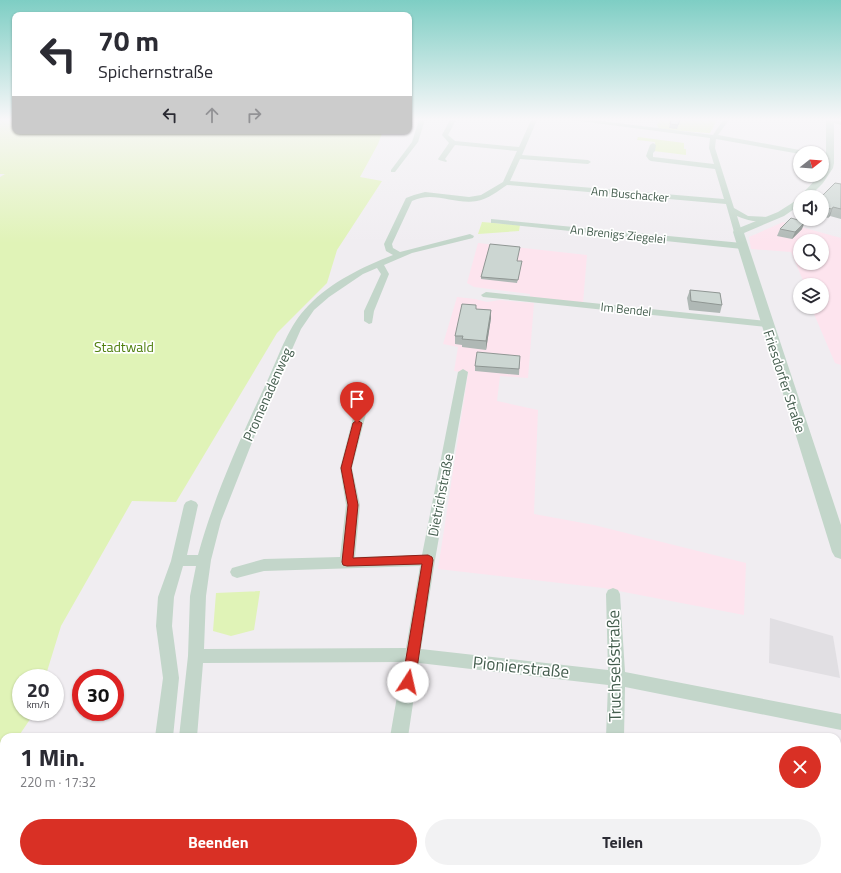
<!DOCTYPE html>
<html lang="de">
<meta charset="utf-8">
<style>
:root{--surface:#fff;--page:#f2f2f3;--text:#2b2b33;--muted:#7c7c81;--accent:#d93025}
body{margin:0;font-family:"Titillium Web",sans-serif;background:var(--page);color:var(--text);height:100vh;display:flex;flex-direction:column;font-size:15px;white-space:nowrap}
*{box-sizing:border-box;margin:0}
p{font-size:13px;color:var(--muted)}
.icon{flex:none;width:22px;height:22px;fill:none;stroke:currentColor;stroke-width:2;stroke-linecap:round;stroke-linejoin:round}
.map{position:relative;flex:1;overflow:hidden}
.sheet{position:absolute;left:0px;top:733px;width:841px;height:140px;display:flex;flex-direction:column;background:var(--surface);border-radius:12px 12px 0 0;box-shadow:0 1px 3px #0004}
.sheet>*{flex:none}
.hud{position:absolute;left:12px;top:12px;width:400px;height:122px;border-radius:8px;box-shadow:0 1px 3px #0004;background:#fff;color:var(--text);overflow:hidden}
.needle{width:26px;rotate:73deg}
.buttons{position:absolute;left:793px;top:146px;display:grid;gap:8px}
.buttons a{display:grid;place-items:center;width:36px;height:36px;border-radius:50%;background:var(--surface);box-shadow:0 1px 3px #0004;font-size:20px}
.speed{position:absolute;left:12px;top:669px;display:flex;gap:8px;font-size:20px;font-weight:700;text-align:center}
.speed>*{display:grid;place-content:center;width:52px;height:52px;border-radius:50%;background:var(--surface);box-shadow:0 1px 3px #0004;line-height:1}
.speed small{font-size:10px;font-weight:400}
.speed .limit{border:6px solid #d22;background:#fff;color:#111}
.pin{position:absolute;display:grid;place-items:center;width:34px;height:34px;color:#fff;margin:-41px -17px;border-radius:50% 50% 50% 0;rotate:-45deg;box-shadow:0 0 4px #0007}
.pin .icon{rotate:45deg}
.me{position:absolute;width:44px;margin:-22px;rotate:10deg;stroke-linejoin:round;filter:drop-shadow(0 0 3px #0008)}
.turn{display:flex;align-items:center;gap:14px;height:84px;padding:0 20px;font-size:18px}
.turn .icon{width:52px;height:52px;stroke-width:2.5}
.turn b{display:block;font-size:28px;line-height:34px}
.lanes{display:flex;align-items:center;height:38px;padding:0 20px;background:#0003;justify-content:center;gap:20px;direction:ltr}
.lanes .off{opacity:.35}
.round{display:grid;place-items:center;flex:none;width:42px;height:42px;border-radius:21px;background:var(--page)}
.headline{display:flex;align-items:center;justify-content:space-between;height:68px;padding:0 20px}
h1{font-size:24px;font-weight:700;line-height:30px}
.action{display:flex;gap:8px;margin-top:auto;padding:8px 20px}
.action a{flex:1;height:46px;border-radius:24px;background:var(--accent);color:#fff;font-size:16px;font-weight:700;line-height:46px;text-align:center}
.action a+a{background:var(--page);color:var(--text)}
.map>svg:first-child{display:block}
.commercial{fill:#fde4ee;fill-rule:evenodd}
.education{fill:#e1dfe3}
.green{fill:#e0f3b7}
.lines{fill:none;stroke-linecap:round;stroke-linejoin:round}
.minor{fill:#c3d6ca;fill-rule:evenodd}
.tertiary{fill:#c3d6ca;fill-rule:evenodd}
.wall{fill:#afb8b5}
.shaded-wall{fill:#8f9693}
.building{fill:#ccd6d2;stroke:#8f9693}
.route{fill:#d93025;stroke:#8d1f18}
.labels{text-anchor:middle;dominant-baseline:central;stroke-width:3.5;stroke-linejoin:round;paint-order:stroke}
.far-street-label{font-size:12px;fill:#445d4e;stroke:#fff}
.park-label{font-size:14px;fill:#4f7f0e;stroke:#fff}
.street-label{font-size:14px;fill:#445d4e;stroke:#fff}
.near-street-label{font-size:17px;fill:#445d4e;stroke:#fff}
</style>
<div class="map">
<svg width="841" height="873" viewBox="0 0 841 873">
<rect width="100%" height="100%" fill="#f0edf1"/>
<path class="commercial" d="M783,222L841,238V365L835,363L811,307H822V285H805L791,252L751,249L749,237ZM800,241H822V263H800Z
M478,243L587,255L583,303L530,297V294L474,287L467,283Z
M457,297L475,299L487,302L500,300L534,303L528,378L500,376L497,401L538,410L534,514L594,525L746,563L744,615L603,588L438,569L468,373L454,371L458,347L443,344Z"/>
<path class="education" d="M770,618L833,636L840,678L769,663Z"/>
<path class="green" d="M0,120H15V131H383L378,144L360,177L382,181L337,250L327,283L277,333L176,502L132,501L61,626L45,678H21V712H35L18,737H4V757L0,763V177L5,174H0Z
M660,120H717L710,133H708L659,129L657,125Z
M638,137L684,143V149H686V155L654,151L655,142L637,140Z
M482,222L520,225L519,231L478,234Z
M260,591L254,630L231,636L213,631L216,593Z"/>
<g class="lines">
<path class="minor" d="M419,120H425L418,142L395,172H391V170L412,142Z
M450,120H456L448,135L455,141L519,147L531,120H537L522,155L588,160L591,162L588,164L520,159L510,181L724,199L715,169L651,161L649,160L646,156L650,145L653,143L656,145L655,151L653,153V157L714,164L709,148L710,138L572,120H594L713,135L723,120H729L718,135L805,151L808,153L800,154L716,139L715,148L734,208L748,216L769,217L773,219C766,225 745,220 737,216L742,232L738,234L734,232L726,204L507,185C498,191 488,199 477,201C455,205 433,190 412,201L392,244L393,248L400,252L470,234L474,236L473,238L412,253L384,265L389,274L374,311L372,323L369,324L364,321V311L381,274L377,268L363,274L329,297L314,310L301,329L260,422L221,521L211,560L206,596L204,649L406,648L420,566L264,571L237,578L232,576L230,572L232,568L264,559L340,557L346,505L340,468L355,410L357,407H365L367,410L352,468L360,505L355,557L422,555L458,372L463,369L468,372L435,560L421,649L608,670L606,594L608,590L613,588L618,590L620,594L625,672L841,714V730L625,687L624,737H606L608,685L419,663L408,737H390L403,662L203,663L197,737H179L188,656L190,596L196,566H183L174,597L172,626L179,678L173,737H155L163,678L156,626L158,597L171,561L184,505L186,502L191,500L196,502L198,505L187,555H198C215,493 242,435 269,377C280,353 289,325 308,306C332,281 363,267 393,255L386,251L384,244L406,198L414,195L425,192L469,197L481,195L503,182L517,151L455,145L445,159L447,161L446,162L439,160L438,159L449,143L442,135Z
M837,120L841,121V125L827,121Z
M822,154L832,157L833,158L830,160L822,158Z
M491,219L742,243L746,246L742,249L494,223H491Z
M486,292L766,321L771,324L766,327L483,297L481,295Z
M156,869H176L175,873H155Z
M366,869H386V873H366Z
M605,869H625V873H605Z"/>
<path class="tertiary" d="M826,120H834V163L833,168L823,183L809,197L800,198L801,195L820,175H822L826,163Z
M800,198V205L784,216L744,233L841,525V559L835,557L832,552L733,232L734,230L778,212Z"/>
</g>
<path class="wall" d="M671,120H680L677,129L669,128Z
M841,184V219L830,216L828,218L822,216V197Z
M780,229H802L792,239L777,236Z
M517,261L521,264L517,283L481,279V277Z
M690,290L722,305L720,313L689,310L687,298Z
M476,305V309L491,310V318L486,350L462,347V345L455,344V336Z
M520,356L519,375L475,371V366Z"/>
<path class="shaded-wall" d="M833,207L830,216L828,218L832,209Z
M805,222L802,229L792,239L795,232Z
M491,310V318L486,350V341Z"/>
<path class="building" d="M671,120H680L678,125L670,124Z
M835,183L841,184V209L833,207L832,209L822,207V197H821Z
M791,218L805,222L795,232L780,229Z
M490,244L520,247L517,261H522L518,280L481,277Z
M690,290L720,293L722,305L691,301Z
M462,304L476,305V309L491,310L486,341L462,339L463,336H455Z
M477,352L520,356L519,369L475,366Z"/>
<linearGradient id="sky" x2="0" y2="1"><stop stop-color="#7ecec4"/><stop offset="0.49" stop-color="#f8f7f9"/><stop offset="1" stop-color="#f8f7f9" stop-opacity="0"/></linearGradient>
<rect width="841" height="243" fill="url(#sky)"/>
<path class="route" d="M357,420L362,423L351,468L358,505L353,558L428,555L432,557L433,560L415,682L413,686L408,688L404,686L402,682L422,564L347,566L343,565L342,562L348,505L341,468L353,423Z"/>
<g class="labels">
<g class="far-street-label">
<text transform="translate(630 194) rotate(5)">Am Buschacker</text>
<text transform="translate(618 234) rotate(6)">An Brenigs Ziegelei</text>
<text transform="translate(626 309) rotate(6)">Im Bendel</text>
</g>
<g class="park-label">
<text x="124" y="346">Stadtwald</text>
</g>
<g class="street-label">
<text transform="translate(785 381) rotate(72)">Friesdorfer Straße</text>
<text transform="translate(267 394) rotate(-66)">Promenadenweg</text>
<text transform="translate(440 495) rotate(-79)">Dietrichstraße</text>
</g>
<g class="near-street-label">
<text transform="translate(614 666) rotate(-91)">Truchseßstraße</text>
<text transform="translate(521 667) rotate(6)">Pionierstraße</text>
</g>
</g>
</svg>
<div class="buttons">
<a><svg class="needle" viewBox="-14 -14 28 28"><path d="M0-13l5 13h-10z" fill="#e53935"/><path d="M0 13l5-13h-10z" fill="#7c7c81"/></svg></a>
<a><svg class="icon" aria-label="sound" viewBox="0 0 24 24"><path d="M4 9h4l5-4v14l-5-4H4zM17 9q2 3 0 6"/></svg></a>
<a><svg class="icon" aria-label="search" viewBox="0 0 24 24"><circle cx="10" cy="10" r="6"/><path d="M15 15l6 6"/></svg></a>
<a><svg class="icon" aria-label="layers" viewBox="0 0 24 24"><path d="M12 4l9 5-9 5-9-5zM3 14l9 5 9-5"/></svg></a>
</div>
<div class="speed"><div>20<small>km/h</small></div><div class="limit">30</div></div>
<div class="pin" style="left:357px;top:423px;background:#d93025"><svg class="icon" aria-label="arrive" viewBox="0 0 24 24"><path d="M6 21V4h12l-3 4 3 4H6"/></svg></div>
<svg class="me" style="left:408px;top:682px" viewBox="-20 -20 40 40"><circle r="19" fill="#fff"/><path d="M0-13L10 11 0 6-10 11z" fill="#d93025"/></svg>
<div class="hud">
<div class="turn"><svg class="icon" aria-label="left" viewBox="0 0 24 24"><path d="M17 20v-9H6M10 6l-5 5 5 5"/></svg><div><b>70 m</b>Spichernstraße</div></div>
<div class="lanes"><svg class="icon" aria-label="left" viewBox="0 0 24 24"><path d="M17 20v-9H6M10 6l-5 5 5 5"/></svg><svg class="icon off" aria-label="ahead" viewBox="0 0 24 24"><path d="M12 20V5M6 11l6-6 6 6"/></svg><svg class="icon off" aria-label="right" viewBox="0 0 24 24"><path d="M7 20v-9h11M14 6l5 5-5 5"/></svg></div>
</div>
<section class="sheet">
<div class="headline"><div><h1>1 Min.</h1><p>220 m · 17:32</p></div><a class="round" style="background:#d93025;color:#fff"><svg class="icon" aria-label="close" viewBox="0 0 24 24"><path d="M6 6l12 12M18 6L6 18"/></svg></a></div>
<div class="action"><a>Beenden</a><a>Teilen</a></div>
</section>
</div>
